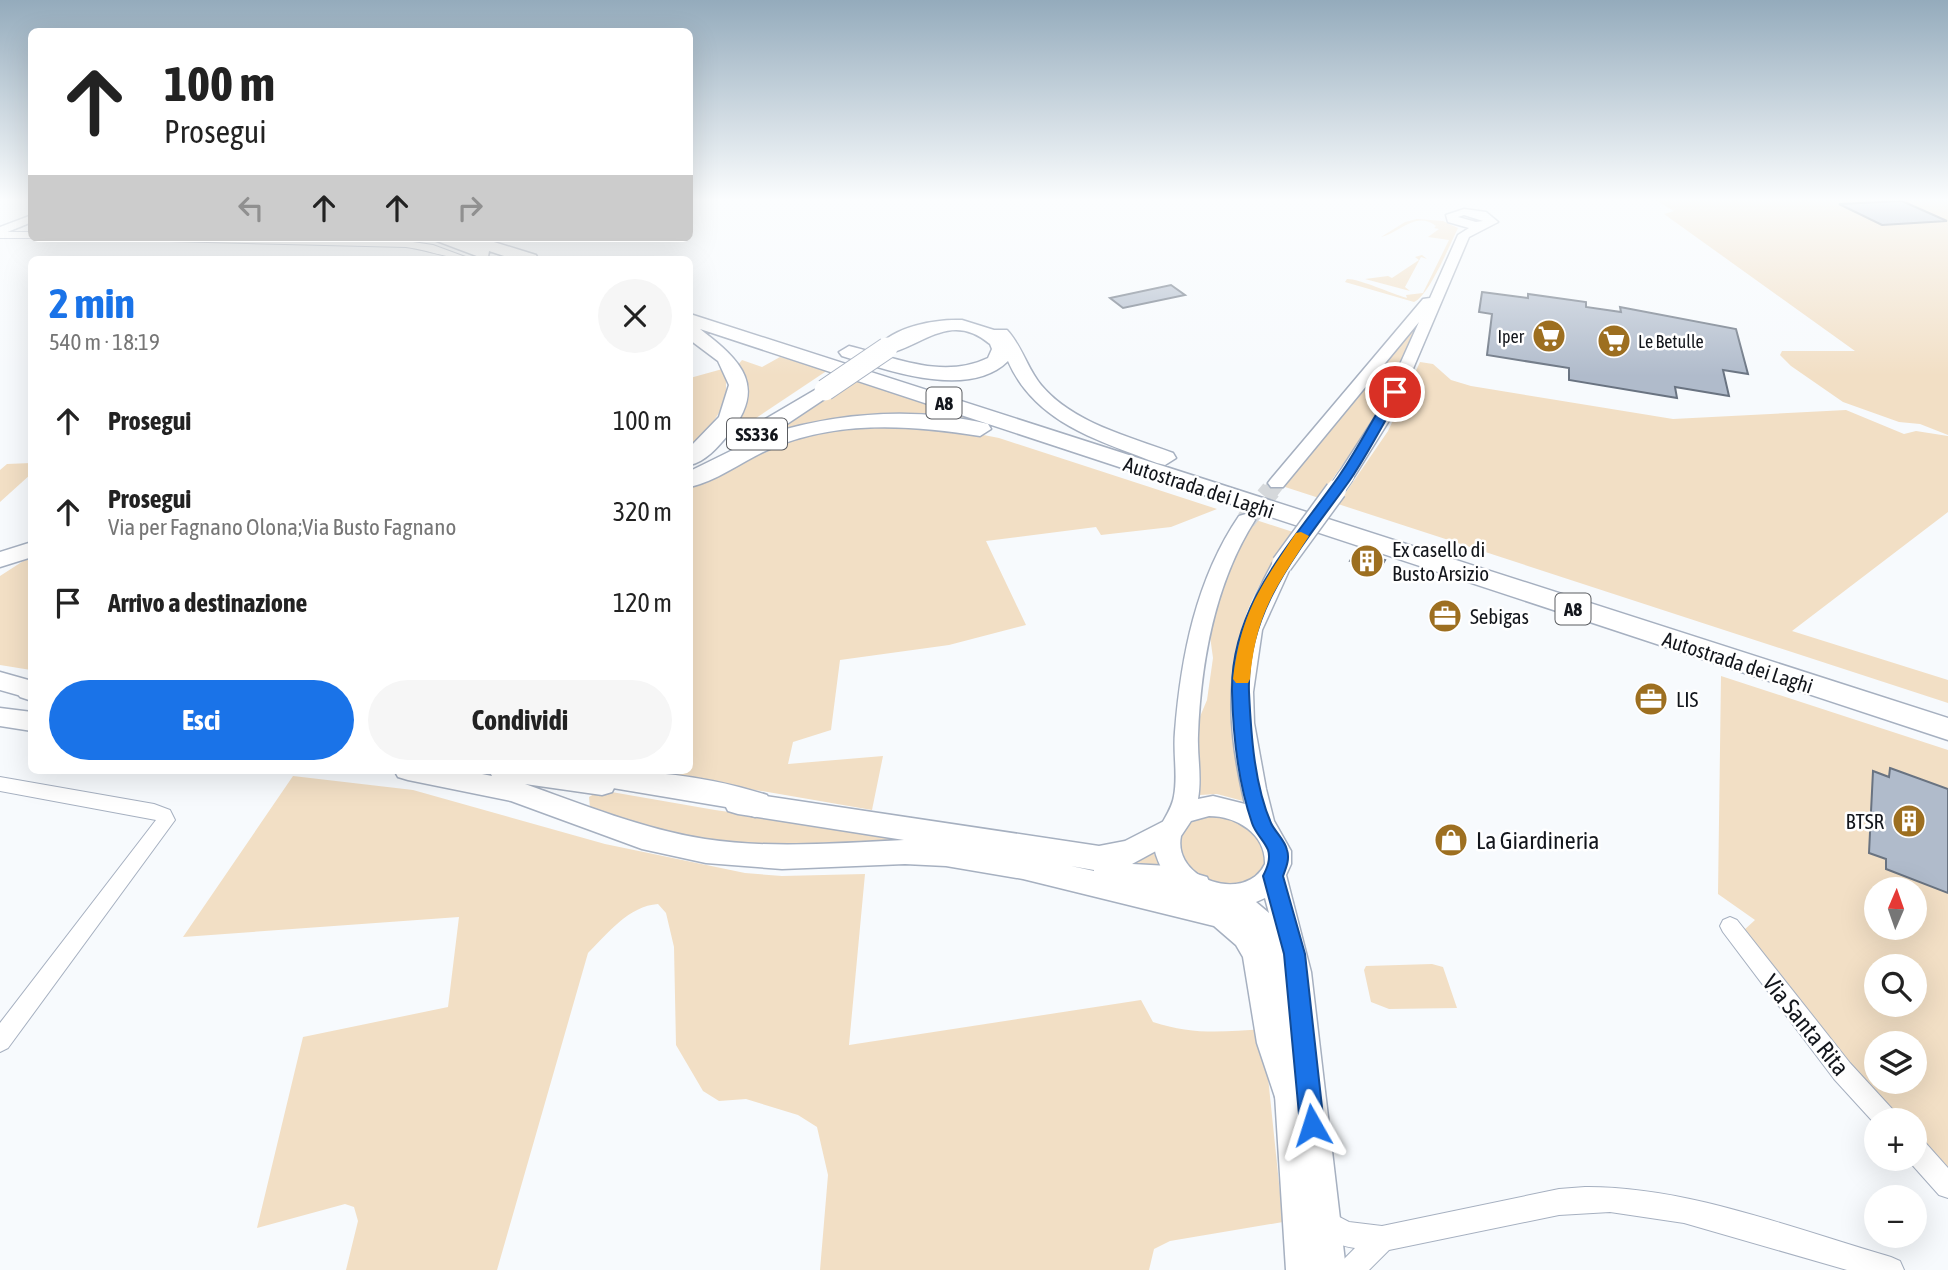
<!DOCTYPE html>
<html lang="it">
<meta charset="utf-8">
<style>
:root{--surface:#fff;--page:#f6f6f6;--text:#222;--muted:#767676;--accent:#1a73e8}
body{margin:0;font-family:"Asap Condensed",sans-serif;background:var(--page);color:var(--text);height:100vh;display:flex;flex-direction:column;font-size:26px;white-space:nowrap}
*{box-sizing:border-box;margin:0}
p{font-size:23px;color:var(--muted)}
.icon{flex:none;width:38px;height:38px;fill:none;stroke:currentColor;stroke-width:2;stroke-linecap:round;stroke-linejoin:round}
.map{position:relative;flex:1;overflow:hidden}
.side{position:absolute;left:28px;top:256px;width:665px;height:518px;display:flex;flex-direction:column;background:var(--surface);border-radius:10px;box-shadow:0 7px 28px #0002}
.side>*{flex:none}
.top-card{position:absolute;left:28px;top:28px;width:665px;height:214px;border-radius:10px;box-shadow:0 7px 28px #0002;background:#fff;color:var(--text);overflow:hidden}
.needle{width:46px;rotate:2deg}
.buttons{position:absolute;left:1864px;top:877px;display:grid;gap:14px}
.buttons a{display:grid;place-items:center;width:63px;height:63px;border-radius:50%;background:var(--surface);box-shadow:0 7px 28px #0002;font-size:35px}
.pin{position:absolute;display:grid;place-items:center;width:60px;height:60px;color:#fff;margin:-30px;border:4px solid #fff;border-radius:50%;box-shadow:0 2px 7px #0007}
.me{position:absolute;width:77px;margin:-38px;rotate:354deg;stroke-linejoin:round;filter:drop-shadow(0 0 5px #0008)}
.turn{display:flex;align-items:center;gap:24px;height:147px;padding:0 21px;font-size:32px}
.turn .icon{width:91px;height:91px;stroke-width:2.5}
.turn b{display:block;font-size:49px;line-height:60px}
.lanes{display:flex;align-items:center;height:66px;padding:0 21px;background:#0003;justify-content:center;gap:35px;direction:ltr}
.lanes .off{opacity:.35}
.round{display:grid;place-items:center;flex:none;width:74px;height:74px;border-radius:37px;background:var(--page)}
.summary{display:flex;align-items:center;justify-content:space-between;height:119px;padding:0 21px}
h1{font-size:42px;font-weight:700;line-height:52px;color:var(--accent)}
.action{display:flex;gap:14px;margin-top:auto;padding:14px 21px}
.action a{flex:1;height:80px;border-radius:42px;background:var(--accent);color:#fff;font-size:28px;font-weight:700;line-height:80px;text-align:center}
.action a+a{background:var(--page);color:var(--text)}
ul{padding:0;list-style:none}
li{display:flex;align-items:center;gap:21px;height:91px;padding:0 21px}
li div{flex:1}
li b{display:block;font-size:26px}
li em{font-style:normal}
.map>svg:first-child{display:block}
.green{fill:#f2dfc5;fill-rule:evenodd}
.building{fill:#b0bbcb;stroke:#697381;stroke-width:2}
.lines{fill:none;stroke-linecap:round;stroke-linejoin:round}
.secondary-tunnel-far1{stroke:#d5d8db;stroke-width:16;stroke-dasharray:16 8;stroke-linecap:butt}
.secondary-tunnel{stroke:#d5d8db;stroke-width:20;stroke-dasharray:20 10;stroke-linecap:butt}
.minor-casing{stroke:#a6b0c0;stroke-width:2}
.secondary-casing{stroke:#a6b0c0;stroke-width:3}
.trunk-casing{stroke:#a6b0c0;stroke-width:3}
.motorway-casing{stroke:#a6b0c0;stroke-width:3}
.minor{fill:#fff;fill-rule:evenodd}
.secondary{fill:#fff;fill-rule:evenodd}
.trunk{fill:#fff;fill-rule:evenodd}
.motorway{fill:#fff;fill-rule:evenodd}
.secondary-bridge-far1-casing{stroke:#a6b0c0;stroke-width:18;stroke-linecap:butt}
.secondary-bridge-casing{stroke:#a6b0c0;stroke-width:23;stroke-linecap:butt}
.motorway-bridge-casing{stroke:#a6b0c0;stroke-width:23;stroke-linecap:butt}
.secondary-bridge-far1{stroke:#fff;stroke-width:16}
.secondary-bridge{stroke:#fff;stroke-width:20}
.motorway-bridge{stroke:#fff;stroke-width:21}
.route{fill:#1a73e8;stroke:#114b97;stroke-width:2}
.slow{fill:#f59e0b}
.labels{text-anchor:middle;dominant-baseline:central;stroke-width:5;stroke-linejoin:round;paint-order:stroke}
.far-poi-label{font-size:18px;fill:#13161c;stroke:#fff;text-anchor:end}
.shield{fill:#fff;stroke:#5a5c60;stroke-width:2}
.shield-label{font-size:19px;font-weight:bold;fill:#13161c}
.street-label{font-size:21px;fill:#13161c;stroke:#fff}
.poi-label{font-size:21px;fill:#13161c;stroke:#fff;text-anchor:start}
.near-poi-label{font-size:24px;fill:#13161c;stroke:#fff;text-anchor:start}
.near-street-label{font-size:24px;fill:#13161c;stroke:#fff}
</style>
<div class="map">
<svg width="1948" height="1270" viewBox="0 0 1948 1270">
<rect width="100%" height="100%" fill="#f7fafd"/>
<path class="green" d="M1652,198H1948V435L1920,424L1899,422L1843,402L1791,366L1780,355L1782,351H1855L1664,214L1674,211Z
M1417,219L1443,221L1458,228C1450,244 1429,296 1414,302L1345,282L1347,279C1360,279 1390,293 1407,298L1406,295L1423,293L1449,240L1428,237L1439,229L1434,228L1436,226C1416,210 1399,233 1381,237L1405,222Z
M1422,255L1427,259L1421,257L1405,287L1410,291L1365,279L1388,276L1392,278L1419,260L1415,257Z
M1422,319L1379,413L1319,498L1282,486L1363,385L1381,378V364Z
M780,357L828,370L714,446L737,366L742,360L762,367Z
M1420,362L1433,364L1451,380L1471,386L1673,419L1846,410L1904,434L1916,431L1948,436V512L1792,631L1948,680V703L1338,504L1388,431Z
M726,368V402L704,436L690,448V378Z
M852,378L986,423C903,413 843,413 763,436Z
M870,425L953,429L999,438L1217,509L1171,527L1101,535L1096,527L986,541L1026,625L949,645L840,660L831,730L793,742L788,764L883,756L872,810L639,770H690V488C752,448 798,436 870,425Z
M31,463V474L0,502V470L7,464Z
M1256,520L1293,532C1217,637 1232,680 1243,801L1217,794L1200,795L1197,747L1199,719L1207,700L1213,658L1209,629L1212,608L1239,542Z
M31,556V670L0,665V576Z
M1721,676L1948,750V1175L1915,1138L1914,1120H1899L1813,1025L1743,931L1755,920L1718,894ZM1876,889H1914V928H1876ZM1876,966H1914V1004H1876ZM1876,1043H1914V1082H1876Z
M293,776L413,790L605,844L745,873L782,876L865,874L849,1045L1141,1000L1153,1022C1192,1035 1223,1032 1263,1029L1283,1222L1170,1241L1154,1249L1149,1270H820L828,1175L817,1127L798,1115L746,1099L719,1101L703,1091L676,1045L674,947L666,913L658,904C629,906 608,933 588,953L497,1270H346L358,1221L354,1207L345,1204L257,1228L303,1037L448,1007L459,917L183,937Z
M600,790L715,810L958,845L1153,852L1162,870L790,849L682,838L590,808L589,797Z
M1216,815L1239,820L1264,843L1266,863C1249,897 1184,890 1179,849C1178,844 1180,837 1181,832L1195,819Z
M1432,964L1443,967L1457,1008L1389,1009L1371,1002L1364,970L1366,966Z"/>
<path class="building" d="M1902,201L1947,221L1882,225L1839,204Z
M1171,285L1185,295L1123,308L1110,298Z
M1482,292L1528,298V294L1586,302V307L1621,312L1620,307L1736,329L1748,374L1723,370L1729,396L1675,387L1677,398L1569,380V368L1487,355L1492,314L1479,312Z
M1356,551L1385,560L1379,570L1350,561Z
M1890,768L1948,789V893L1886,869V859L1869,853L1873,771L1889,777Z"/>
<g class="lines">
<path class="secondary-tunnel-far1" d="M1270,492L1277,483"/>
<path class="secondary-tunnel" d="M1246,520L1271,490"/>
<defs>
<path id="minor" d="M0,232H32V238H0Z
M164,238L406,241L433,245L471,259C449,259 428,250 406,247L169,241Z
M0,777L154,804L170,810L175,820L8,1048L0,1052V1023L156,820L0,791Z
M1730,917L1737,920L1850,1063L1895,1112L1899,1120H1876V1125L1834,1079L1723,932L1720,926L1723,920Z
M1914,1137L1923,1140L1948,1168V1198L1939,1195L1906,1158H1914Z
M1585,1187C1686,1186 1794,1229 1891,1257L1900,1261L1904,1270H1847L1684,1223L1610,1212L1559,1215L1389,1250L1369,1270H1338L1342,1261L1355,1248C1339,1246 1318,1237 1311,1222L1315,1213L1324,1209L1349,1222L1382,1226L1559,1189Z"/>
<path id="secondary" d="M1464,209L1486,212L1498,222L1469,237L1395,411L1352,480H1340L1337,476L1379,411L1419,322L1283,487H1271L1268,483L1271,479L1423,299L1430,298L1458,235L1469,228L1448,222L1446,215ZM1464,215L1483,221L1476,222L1458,217Z
M32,215V222L0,235V227Z
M1246,514L1255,520C1215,583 1201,660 1198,735C1197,756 1202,777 1198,799L1213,796L1245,804C1223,709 1225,650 1272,564L1275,560H1289L1292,564L1262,630L1253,692L1254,723L1266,789L1274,821L1291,851V864L1286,875L1311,972L1346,1270H1286L1274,1079L1278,1069L1291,1065L1290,1045L1275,1043C1260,1009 1280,967 1255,935C1247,925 1231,910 1218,905C1190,894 1166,887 1156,855C1149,832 1171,817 1174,796C1178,775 1173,754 1175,732C1181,657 1196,579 1239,516ZM1209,816C1237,816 1266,834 1265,864C1246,904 1172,880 1181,836L1191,821ZM1265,898L1269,913L1256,902Z"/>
<path id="trunk" d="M32,542V557L0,567V552Z
M0,672L32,681V699L0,690Z
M0,708L32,712V731L0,726Z
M394,770H462L492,776L489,770C529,770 574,764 612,776L616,784L612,792L602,795L525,784C584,805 643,829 705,839C771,849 838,843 904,840L738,814L728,811L724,803L728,795L738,792L1099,846L1125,841L1168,819L1178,823L1183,831L1178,839L1132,864L1169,866L1207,877L1211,886L1207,895L1202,897C1274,914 1275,952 1286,1016C1291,1041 1298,1064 1307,1088L1302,1100L1289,1106L1276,1100L1257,1043L1243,957L1236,945L1214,926L1023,879L946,866L905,864L782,869L706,863L642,849L511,801L408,780L398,777ZM1071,866L1094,870V871Z"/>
<path id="motorway" d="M429,238H481L536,255L538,259H513L489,251L488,257L482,258Z
M690,314L1948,718V740L700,329C742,361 768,387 728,435C718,447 705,462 690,465V447L719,417L729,385L718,361L690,340Z
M962,320L994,330H1007C1022,346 1027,368 1041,385C1073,423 1128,436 1173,453L1176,458L1165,465L1157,463C1098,440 1035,423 1008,361C969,400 886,370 842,356L839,352L849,346C894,357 942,380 988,358L992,349L990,344C951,311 924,345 887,354L877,348C894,326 936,319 962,320Z
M825,384L832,386L835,390L832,394L775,432C843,412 918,407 988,424L991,429L980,436C911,425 838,420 772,448C745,459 718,481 690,487V471L749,442L742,436L745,431Z
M32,680V701L20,697L15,690L20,683Z
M561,770C635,770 695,772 767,795L771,804L767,813L755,817L726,807L577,782L566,778Z"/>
</defs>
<use href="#minor" class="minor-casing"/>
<use href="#secondary" class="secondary-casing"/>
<use href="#trunk" class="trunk-casing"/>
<use href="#motorway" class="motorway-casing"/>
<use href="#minor" class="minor"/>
<use href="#secondary" class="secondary"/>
<use href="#trunk" class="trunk"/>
<use href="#motorway" class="motorway"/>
<defs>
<path id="secondary-bridge-far1" d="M1335,492L1346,476"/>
<path id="secondary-bridge" d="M1282,564L1336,490"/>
<path id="motorway-bridge" d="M825,390L887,348"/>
</defs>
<use href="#secondary-bridge-far1" class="secondary-bridge-far1-casing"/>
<use href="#secondary-bridge" class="secondary-bridge-casing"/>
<use href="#motorway-bridge" class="motorway-bridge-casing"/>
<use href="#secondary-bridge-far1" class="secondary-bridge-far1"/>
<use href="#secondary-bridge" class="secondary-bridge"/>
<use href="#motorway-bridge" class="motorway-bridge"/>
</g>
<linearGradient id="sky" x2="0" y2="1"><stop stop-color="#94abbc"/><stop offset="0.53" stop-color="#fbfdfe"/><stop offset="1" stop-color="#fbfdfe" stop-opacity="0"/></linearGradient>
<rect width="1948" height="376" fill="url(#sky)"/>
<path class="route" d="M1391,390L1401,392C1385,421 1369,452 1350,480C1304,545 1246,607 1249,692C1251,733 1254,784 1271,823C1275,832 1285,840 1287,850C1290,859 1286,868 1283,876L1305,954L1324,1125L1320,1133L1312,1137L1303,1133L1300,1125L1284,954L1263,876C1267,868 1271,859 1268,850C1264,840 1255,833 1252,823C1238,782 1233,735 1232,691C1231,604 1292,543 1339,476C1358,449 1373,418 1391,390Z"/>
<path class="slow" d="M1301,532L1309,536C1274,590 1256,614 1250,679L1248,683H1236L1233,679C1241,613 1260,587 1296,533Z"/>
<defs>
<symbol id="supermarket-disc" viewBox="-11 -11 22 22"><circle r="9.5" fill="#9d6f20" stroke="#fff"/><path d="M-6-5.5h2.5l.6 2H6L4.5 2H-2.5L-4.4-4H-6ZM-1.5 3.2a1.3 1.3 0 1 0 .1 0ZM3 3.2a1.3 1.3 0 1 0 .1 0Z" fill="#fff"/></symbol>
<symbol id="building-disc" viewBox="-11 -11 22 22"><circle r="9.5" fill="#9d6f20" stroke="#fff"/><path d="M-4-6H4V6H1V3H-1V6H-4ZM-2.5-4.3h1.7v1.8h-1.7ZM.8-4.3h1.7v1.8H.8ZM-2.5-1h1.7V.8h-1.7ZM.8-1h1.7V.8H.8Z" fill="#fff"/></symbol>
<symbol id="office-disc" viewBox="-11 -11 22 22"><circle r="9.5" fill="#9d6f20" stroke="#fff"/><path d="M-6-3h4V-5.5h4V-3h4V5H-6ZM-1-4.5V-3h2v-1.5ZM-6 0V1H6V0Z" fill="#fff"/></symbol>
<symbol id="shop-disc" viewBox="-11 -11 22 22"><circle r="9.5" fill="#9d6f20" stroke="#fff"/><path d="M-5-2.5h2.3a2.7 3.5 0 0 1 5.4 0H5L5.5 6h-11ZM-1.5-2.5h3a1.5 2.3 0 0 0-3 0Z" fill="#fff"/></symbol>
</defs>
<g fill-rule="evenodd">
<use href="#supermarket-disc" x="1530" y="317" width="38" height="38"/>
<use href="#supermarket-disc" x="1595" y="322" width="38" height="38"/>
<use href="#building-disc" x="1348" y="542" width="38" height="38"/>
<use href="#office-disc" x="1426" y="597" width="38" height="38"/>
<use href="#office-disc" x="1632" y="680" width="38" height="38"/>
<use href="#building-disc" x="1890" y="802" width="38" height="38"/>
<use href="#shop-disc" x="1432" y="821" width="38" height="38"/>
</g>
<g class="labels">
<g class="far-poi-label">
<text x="1524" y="336">Iper</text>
<text x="1638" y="341" text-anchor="start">Le Betulle</text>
</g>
<g class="shield">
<rect x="926.5" y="387.5" width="35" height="31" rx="5"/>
<rect x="727" y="418.5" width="60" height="31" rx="5"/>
<rect x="1555.5" y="593.5" width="35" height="31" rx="5"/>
</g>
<g class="shield-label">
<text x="944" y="403">A8</text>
<text x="757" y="434">SS336</text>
<text x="1573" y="609">A8</text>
</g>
<g class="street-label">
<text transform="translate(1199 487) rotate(18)">Autostrada dei Laghi</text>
<text transform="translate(1738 662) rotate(18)">Autostrada dei Laghi</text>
</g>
<g class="poi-label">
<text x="1392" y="549">Ex casello di<tspan x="1392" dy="24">Busto Arsizio</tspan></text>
<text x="1470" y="616">Sebigas</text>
<text x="1676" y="699">LIS</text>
<text x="1884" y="821" text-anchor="end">BTSR</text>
</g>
<g class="near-poi-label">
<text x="1476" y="840">La Giardineria</text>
</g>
<g class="near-street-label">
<text transform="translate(1806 1025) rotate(51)">Via Santa Rita</text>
</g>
</g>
</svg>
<div class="buttons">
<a><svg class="needle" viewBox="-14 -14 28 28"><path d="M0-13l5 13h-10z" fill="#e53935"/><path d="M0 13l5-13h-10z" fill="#767676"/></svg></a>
<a><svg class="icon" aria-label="search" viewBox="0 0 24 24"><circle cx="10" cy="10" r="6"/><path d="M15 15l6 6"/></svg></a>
<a><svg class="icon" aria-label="layers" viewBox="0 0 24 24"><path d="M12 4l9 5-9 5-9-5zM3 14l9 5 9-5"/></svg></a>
<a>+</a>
<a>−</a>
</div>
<div class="pin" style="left:1395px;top:392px;background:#d93025"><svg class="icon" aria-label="arrive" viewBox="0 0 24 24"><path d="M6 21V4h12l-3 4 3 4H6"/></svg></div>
<svg class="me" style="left:1312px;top:1125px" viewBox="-20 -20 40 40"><path d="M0-17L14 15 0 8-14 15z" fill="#1a73e8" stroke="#fff" stroke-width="4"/></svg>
<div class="top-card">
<div class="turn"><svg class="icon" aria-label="ahead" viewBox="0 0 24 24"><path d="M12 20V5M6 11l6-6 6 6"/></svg><div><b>100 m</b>Prosegui</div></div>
<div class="lanes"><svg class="icon off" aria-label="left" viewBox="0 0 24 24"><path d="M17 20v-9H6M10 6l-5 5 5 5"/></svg><svg class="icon" aria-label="ahead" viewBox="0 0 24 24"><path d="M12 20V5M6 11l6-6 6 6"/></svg><svg class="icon" aria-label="ahead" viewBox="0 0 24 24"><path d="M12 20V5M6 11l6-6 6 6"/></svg><svg class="icon off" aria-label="right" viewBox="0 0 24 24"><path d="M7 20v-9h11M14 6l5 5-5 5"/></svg></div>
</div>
<section class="side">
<div class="summary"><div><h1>2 min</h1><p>540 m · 18:19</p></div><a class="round"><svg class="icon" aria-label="close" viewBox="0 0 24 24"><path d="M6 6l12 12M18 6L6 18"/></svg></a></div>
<ul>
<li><svg class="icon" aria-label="ahead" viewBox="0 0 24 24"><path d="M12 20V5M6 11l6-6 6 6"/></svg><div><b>Prosegui</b></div><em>100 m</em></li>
<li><svg class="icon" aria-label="ahead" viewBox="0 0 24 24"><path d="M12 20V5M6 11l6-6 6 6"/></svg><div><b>Prosegui</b><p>Via per Fagnano Olona;Via Busto Fagnano</p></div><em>320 m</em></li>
<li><svg class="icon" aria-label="arrive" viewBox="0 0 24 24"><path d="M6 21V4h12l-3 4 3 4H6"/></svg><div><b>Arrivo a destinazione</b></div><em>120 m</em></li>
</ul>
<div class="action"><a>Esci</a><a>Condividi</a></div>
</section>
</div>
